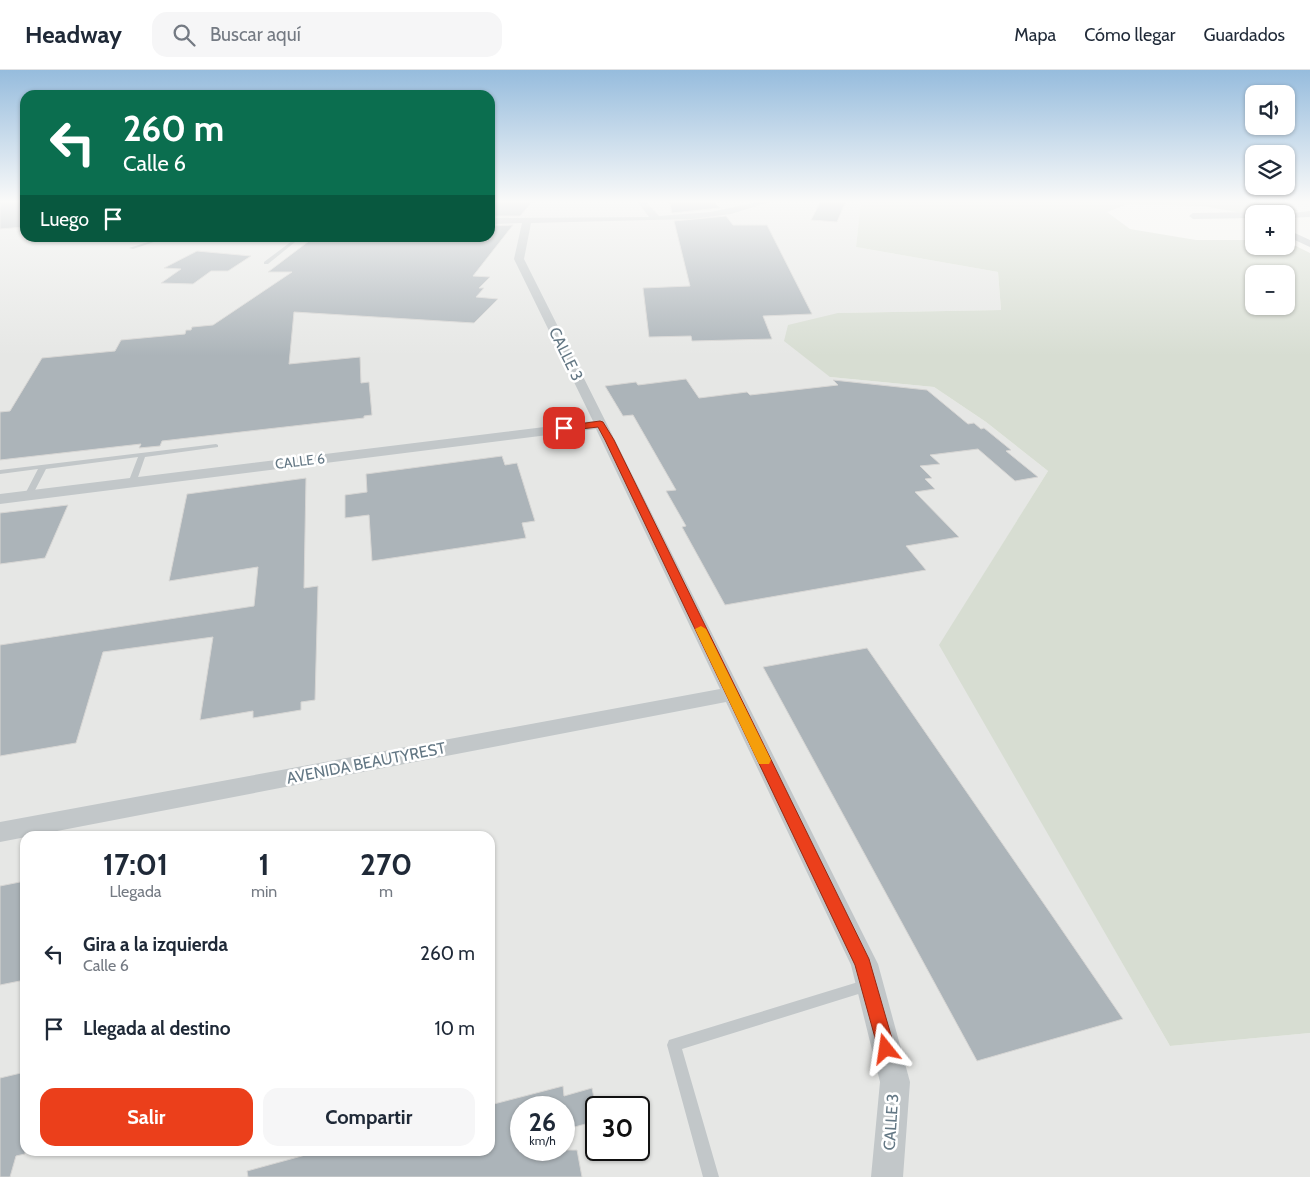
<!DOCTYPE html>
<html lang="es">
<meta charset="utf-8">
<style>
:root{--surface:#fff;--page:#f6f6f7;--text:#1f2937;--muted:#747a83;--line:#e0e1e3;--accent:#eb3f1b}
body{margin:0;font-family:Cabin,sans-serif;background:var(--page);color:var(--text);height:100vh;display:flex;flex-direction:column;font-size:19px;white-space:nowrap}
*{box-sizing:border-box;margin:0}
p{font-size:16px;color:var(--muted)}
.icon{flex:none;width:28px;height:28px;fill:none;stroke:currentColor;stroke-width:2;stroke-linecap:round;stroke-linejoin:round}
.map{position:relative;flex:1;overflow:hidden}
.panel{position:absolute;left:20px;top:761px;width:475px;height:325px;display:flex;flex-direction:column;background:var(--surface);border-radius:15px;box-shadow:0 1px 4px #0004}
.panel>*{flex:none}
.banner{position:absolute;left:20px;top:20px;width:475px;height:152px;border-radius:15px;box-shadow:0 1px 4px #0004;background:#0b6e4f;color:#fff;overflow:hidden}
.fabs{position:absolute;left:1245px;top:15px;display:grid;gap:10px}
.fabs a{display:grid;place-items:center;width:50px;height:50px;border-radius:10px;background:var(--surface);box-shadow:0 1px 4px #0004;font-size:25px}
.speed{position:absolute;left:510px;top:1026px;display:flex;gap:10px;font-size:25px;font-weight:700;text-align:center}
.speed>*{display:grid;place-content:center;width:65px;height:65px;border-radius:50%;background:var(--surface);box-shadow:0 1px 4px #0004;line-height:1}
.speed small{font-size:12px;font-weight:400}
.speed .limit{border:2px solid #111;border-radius:8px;background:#fff;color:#111}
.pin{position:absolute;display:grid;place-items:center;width:42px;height:42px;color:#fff;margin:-21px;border-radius:10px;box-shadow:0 2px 8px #0006}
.me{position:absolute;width:55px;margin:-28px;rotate:345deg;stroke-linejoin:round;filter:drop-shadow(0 0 4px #0008)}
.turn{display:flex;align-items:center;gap:18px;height:105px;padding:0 20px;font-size:22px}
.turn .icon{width:65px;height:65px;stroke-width:2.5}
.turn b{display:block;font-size:35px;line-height:42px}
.then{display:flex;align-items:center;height:48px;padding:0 20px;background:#0003;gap:10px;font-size:19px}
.eta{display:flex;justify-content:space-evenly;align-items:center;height:85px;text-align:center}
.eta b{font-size:30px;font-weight:800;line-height:35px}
.primary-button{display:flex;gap:10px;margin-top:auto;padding:10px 20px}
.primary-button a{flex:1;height:58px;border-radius:15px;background:var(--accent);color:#fff;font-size:20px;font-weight:800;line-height:58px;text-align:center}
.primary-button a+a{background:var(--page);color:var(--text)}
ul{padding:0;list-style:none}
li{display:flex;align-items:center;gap:15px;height:75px;padding:0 20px}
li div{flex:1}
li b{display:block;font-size:19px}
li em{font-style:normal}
header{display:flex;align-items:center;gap:30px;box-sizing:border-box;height:70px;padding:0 25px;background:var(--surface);border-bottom:1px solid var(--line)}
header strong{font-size:24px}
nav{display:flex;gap:28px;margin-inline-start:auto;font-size:18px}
.search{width:350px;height:45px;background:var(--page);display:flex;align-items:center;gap:12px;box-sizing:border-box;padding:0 18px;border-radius:15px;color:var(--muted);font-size:19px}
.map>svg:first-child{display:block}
.built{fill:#e6e7e5;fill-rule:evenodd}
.green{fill:#d7ddd2;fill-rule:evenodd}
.building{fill:#acb4b9;stroke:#d7d6d4}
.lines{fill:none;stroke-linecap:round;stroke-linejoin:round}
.service{fill:#c2c7c9;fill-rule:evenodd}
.minor{fill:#c2c7c9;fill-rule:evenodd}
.route{fill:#eb3f1b;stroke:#992912}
.slow{fill:#f59e0b}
.labels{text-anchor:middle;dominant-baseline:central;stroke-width:5;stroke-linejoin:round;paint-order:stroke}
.far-street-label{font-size:14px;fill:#637784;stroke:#fff}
.street-label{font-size:16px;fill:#637784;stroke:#fff}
</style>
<header>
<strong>Headway</strong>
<div class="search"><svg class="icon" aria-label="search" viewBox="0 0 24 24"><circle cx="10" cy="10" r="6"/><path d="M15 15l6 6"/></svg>Buscar aquí</div>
<nav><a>Mapa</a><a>Cómo llegar</a><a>Guardados</a></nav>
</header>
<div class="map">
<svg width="1310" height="1107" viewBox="0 0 1310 1107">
<rect width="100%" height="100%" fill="#f5f5f1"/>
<path class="built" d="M0,131H25V168H490V131H861L856,177L998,202L1001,240L838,243L830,307L934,317L986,352L1048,401L940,575L1170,976L1310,963V1107H0ZM25,766H490V1081H25ZM521,1038H564V1080H521ZM596,1038H639V1080H596Z"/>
<path class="green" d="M861,131H1276L1299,141L1237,142L1203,136L1128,134L1107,142L1130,159L1196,170H1254V176H1286V171L1310,183V963L1170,976L939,575L1048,401L986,352L934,317L830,307L784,271L788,255L838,243L1001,240L998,202L856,177ZM1254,204H1286V236H1254Z"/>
<path class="building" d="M0,131H25V157L0,159Z
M490,131H533L520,146H490Z
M669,131H714L720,138L672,143Z
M821,131H846L837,152L811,150Z
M726,146L733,155H767L812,244L763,246L772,269L692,271L691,266L649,267L643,218L690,216L674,151Z
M513,155L473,206L490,207L479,218H484L476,227L498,229L474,253L294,242L289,294L360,287L361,313L369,312L372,345L364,346V348L162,371L160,376L139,378L141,374L0,390V342L10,341L42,288L115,281L121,270L185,264L186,260H191L192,257L213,255L292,202H268L313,168H490V156Z
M197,181L251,186L228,201H211L193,214L161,213L181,199L164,198Z
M686,309L699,328L747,322L750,325L838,315L833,310L927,320L968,354L974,353L981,359L984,358L1011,380L1006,381L1038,407L1015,411L978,379L930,385L940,394L920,396L932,408L925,409L935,419L915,422L959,467L906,476L926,500L725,535L682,457L686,456L666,421L676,420L633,345L623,346L605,316L636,312L638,315Z
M502,386L505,395L517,393L535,451L522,453L526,468L372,491L369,445L345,448V425L367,422L366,404Z
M306,408L304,518L318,516L315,630L301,632V640L253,648V641L200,650L213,567L103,582L76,673L0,686V575L254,536L258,497L169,511L187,424Z
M68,435L45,488L0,494V443Z
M867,578L1051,844L1123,949L977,991L763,597Z
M25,811V910L0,915V816Z
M25,1002V1084L16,1086L10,1107H0V1008Z
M563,1016L564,1026L592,1018L596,1038V1051L564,1060V1038H521V1080H577L582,1107H248L247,1101L320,1081H490V1035Z"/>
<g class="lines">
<path class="service" d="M161,168H166L133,179L129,178Z
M296,168H300L268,194H264V192Z
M216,374L218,375V377L145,387L136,413L132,415L128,413L138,387L46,399L32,426L28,428L24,426L38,399L0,404V400Z
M868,909L873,911L874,915L873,919L868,921L682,979L719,1107H703L667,975L669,970Z"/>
<path class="minor" d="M637,131H645L659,146L711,142L762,131H773L731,144L692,149L531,153L524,189L878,894L910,1012L903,1107H871L880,1012L851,895L726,632L0,772V752L720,619L596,359L0,434V424L593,351L514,189L522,153L490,154V148L649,147Z
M1310,141V147L1286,148V144H1283Z
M1254,142L1257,144H1254V148L1193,149L1189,146L1193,143Z
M1286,159L1310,170V177L1286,166Z"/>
</g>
<linearGradient id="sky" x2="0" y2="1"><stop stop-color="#96bcdd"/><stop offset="0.46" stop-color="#fafaf9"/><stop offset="1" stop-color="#fafaf9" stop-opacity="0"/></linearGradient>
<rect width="1310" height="286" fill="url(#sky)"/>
<path class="route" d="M600,351L603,352L614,370L869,889L895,979L892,986L886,988L880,986L855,895L605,370L598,357L564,361L559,358L564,356Z"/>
<path class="slow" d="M701,556L706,559L771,690L769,694H759L757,690L695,559Z"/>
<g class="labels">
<g class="far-street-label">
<text transform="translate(300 391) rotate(-7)">CALLE 6</text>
</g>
<g class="street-label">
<text transform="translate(566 284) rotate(64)">CALLE 3</text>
<text transform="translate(366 693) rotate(-11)">AVENIDA BEAUTYREST</text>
<text transform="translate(891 1052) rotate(-86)">CALLE 3</text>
</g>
</g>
</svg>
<div class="fabs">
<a><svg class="icon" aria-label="sound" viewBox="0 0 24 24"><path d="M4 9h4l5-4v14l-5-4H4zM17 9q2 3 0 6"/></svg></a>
<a><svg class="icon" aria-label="layers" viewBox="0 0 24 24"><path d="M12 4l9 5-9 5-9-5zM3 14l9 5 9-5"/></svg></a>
<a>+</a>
<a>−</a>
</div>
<div class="speed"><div>26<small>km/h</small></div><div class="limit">30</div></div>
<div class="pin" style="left:564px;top:358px;background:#d93025"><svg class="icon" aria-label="arrive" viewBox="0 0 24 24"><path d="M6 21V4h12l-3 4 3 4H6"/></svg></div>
<svg class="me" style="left:886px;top:979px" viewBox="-20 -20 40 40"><path d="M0-17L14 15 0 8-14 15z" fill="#eb3f1b" stroke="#fff" stroke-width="4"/></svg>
<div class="banner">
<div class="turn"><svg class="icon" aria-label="left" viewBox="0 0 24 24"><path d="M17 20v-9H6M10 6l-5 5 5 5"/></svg><div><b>260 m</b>Calle 6</div></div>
<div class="then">Luego<svg class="icon" aria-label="arrive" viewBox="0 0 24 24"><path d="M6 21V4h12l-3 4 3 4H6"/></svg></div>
</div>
<section class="panel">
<div class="eta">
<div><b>17:01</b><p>Llegada</p></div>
<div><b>1</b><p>min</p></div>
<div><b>270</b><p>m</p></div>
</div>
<ul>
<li><svg class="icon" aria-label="left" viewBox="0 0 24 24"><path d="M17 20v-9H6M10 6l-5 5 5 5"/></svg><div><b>Gira a la izquierda</b><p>Calle 6</p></div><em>260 m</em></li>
<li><svg class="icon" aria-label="arrive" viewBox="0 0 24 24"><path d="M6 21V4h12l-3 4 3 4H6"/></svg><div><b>Llegada al destino</b></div><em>10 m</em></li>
</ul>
<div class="primary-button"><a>Salir</a><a>Compartir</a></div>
</section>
</div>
